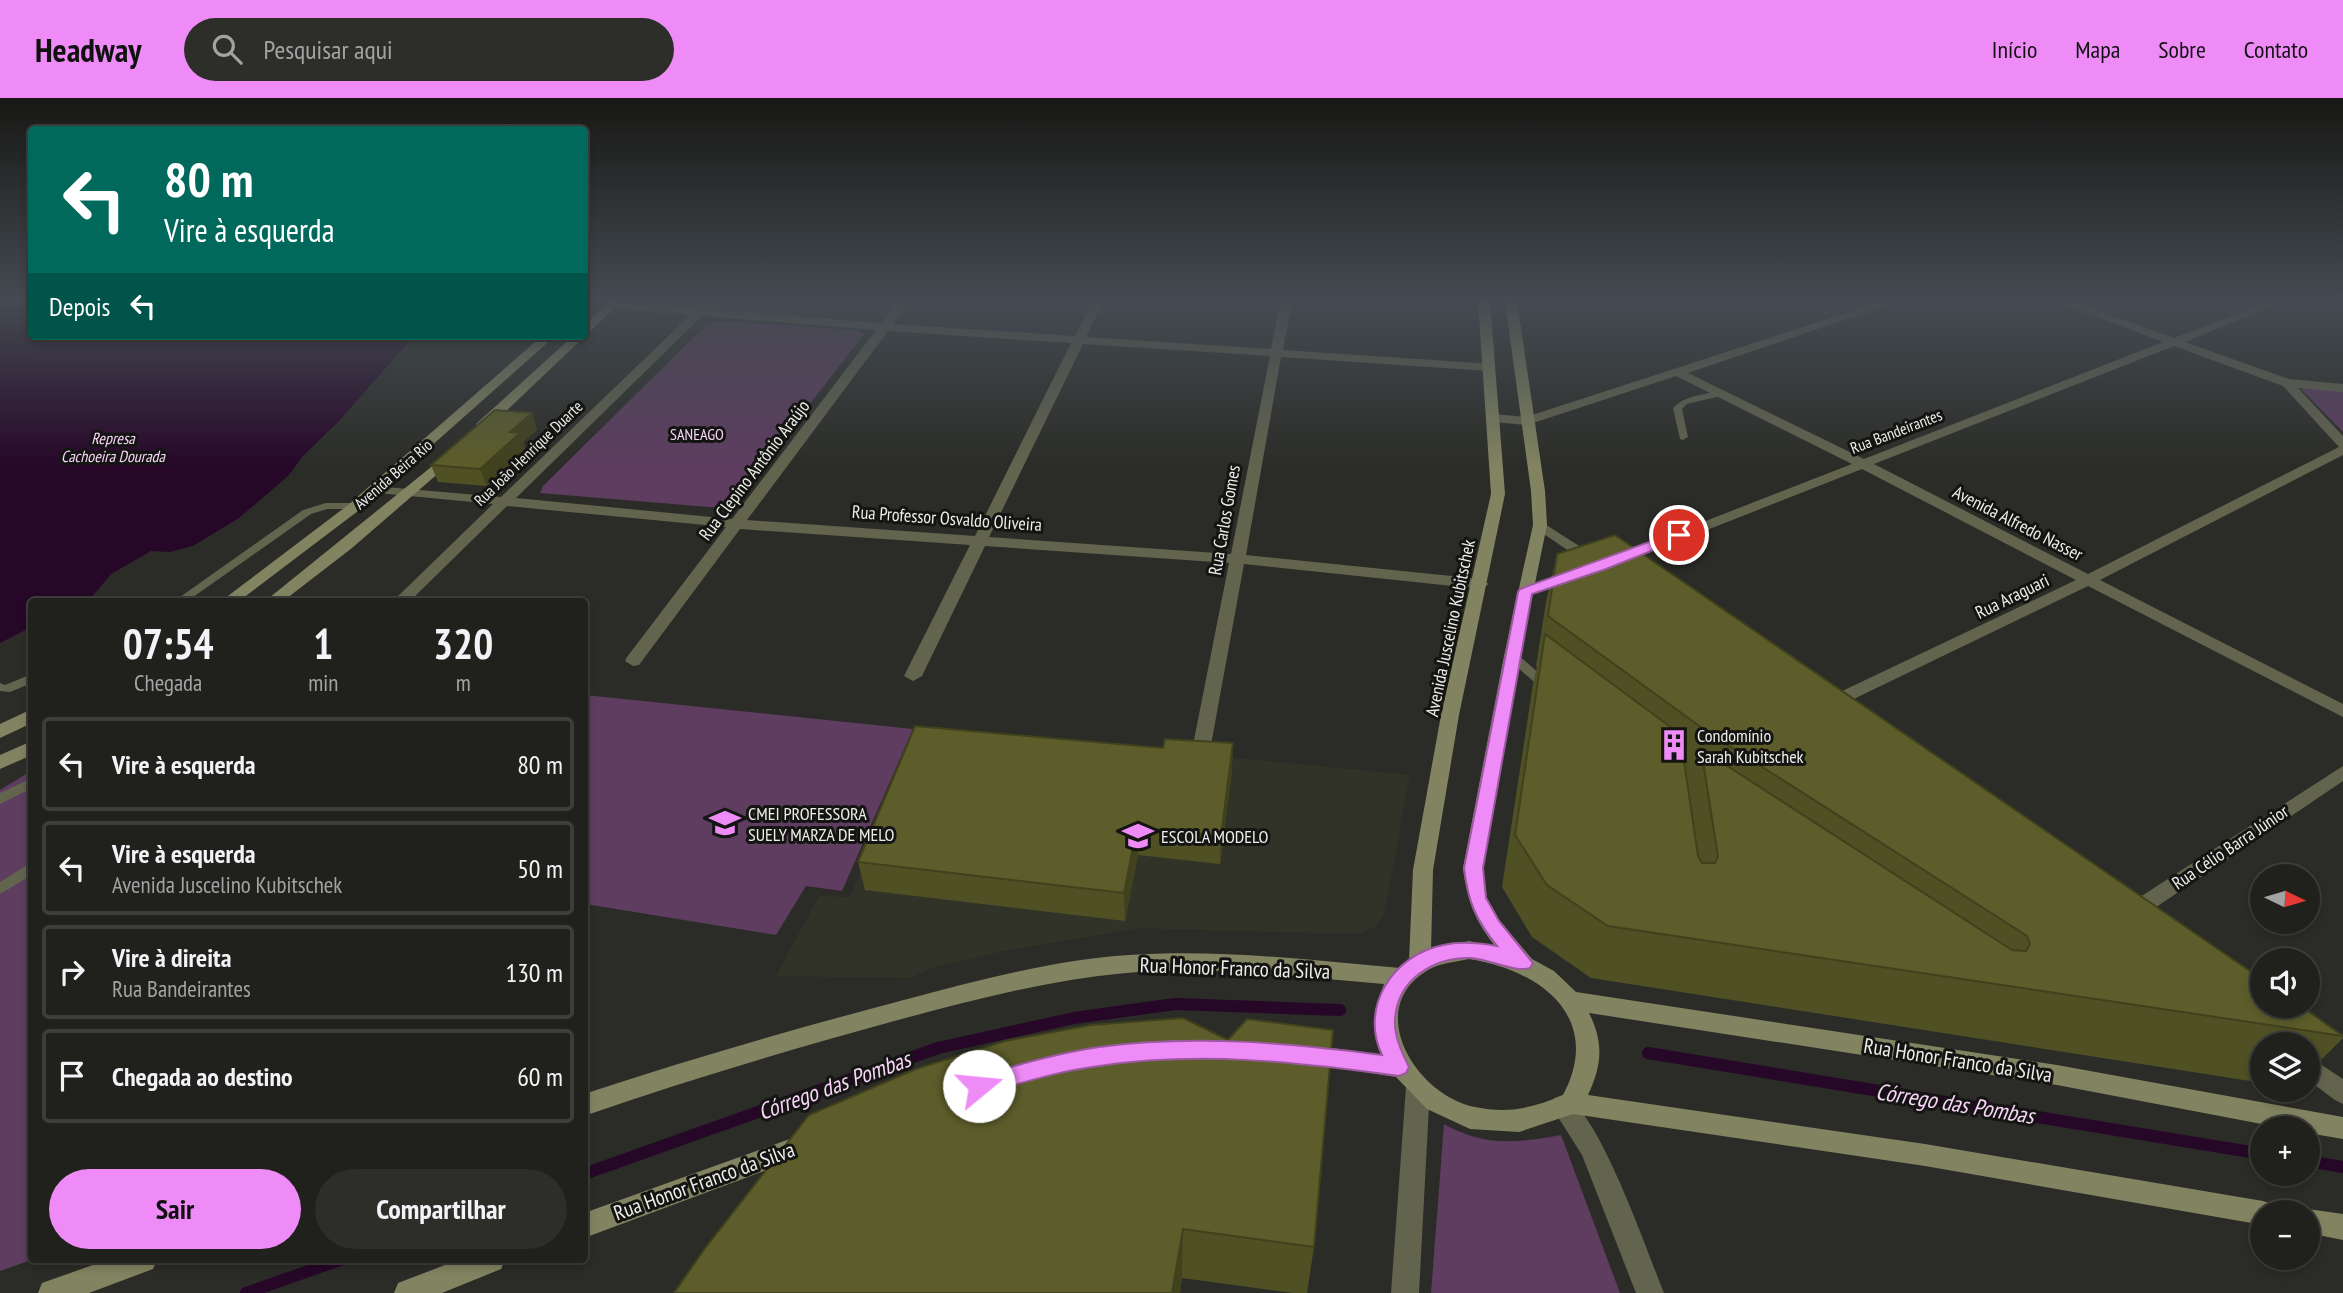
<!DOCTYPE html>
<html lang="pt">
<meta charset="utf-8">
<style>
:root{--surface:#20211d;--page:#2d2e2a;--text:#f1f3f6;--muted:#a2a3a4;--line:#3d3e3b;--accent:#ef8bf6}
body{margin:0;font-family:"PT Sans Narrow",sans-serif;background:var(--page);color:var(--text);height:100vh;display:flex;flex-direction:column;font-size:26px;white-space:nowrap}
*{box-sizing:border-box;margin:0}
p{font-size:23px;color:var(--muted)}
.icon{flex:none;width:38px;height:38px;fill:none;stroke:currentColor;stroke-width:2;stroke-linecap:round;stroke-linejoin:round}
.map{position:relative;flex:1;overflow:hidden}
.drawer{position:absolute;left:28px;top:500px;width:560px;height:665px;display:flex;flex-direction:column;background:var(--surface);border-radius:7px;box-shadow:0 4px 10px #0003,0 0 0 2px var(--line)}
.drawer>*{flex:none}
.hud{position:absolute;left:28px;top:28px;width:560px;height:214px;border-radius:7px;box-shadow:0 4px 10px #0003,0 0 0 2px var(--line);background:#00695c;color:#fff;overflow:hidden}
.needle{width:46px;rotate:95deg}
.buttons{position:absolute;left:2250px;top:766px;display:grid;gap:14px}
.buttons a{display:grid;place-items:center;width:70px;height:70px;border-radius:50%;background:var(--surface);box-shadow:0 4px 10px #0003,0 0 0 2px var(--line);font-size:35px}
.pin{position:absolute;display:grid;place-items:center;width:60px;height:60px;color:#fff;margin:-30px;border:4px solid #fff;border-radius:50%;box-shadow:0 2px 7px #0007}
.me{position:absolute;width:77px;margin:-38px;rotate:73deg;stroke-linejoin:round;filter:drop-shadow(0 0 5px #0008)}
.turn{display:flex;align-items:center;gap:24px;height:147px;padding:0 21px;font-size:32px}
.turn .icon{width:91px;height:91px;stroke-width:2.5}
.turn b{display:block;font-size:49px;line-height:60px}
.then{display:flex;align-items:center;height:66px;padding:0 21px;background:#0003;gap:14px;font-size:26px}
.eta{display:flex;justify-content:space-evenly;align-items:center;height:119px;text-align:center}
.eta b{font-size:42px;font-weight:600;line-height:49px}
.button{display:flex;gap:14px;margin-top:auto;padding:14px 21px}
.button a{flex:1;height:80px;border-radius:42px;background:var(--accent);color:#111;font-size:28px;font-weight:600;line-height:80px;text-align:center}
.button a+a{background:var(--page);color:var(--text)}
ul{padding:0;list-style:none}
li{display:flex;align-items:center;gap:21px;height:94px;margin:0 14px 10px;padding:0 7px;border:4px solid var(--line);border-radius:7px}
li div{flex:1}
li b{display:block;font-size:26px}
li em{font-style:normal}
header{display:flex;align-items:center;gap:42px;box-sizing:border-box;height:98px;padding:0 35px;background:var(--accent);color:#111}
header strong{font-size:33px}
nav{display:flex;gap:38px;margin-inline-start:auto;font-size:24px}
.search{width:490px;height:63px;background:var(--page);display:flex;align-items:center;gap:18px;box-sizing:border-box;padding:0 24px;border-radius:38px;color:var(--muted);font-size:26px}
.map>svg:first-child{display:block}
.built{fill:#323328}
.green{fill:#5e3d60}
.water{fill:#260728}
.lines{fill:none;stroke-linecap:round;stroke-linejoin:round}
.stream{stroke:#260728;stroke-width:12}
.lane{fill:#63644e;fill-rule:evenodd}
.street{fill:#63644e;fill-rule:evenodd}
.secondary{fill:#828361;fill-rule:evenodd}
.wall{fill:#4f5024}
.shaded-wall{fill:#40411d}
.building{fill:#5c5d2a;stroke:#40411d;stroke-width:2}
.route{fill:#ef8bf6;stroke:#9b5aa0;stroke-width:2}
.labels{text-anchor:middle;dominant-baseline:central;stroke-width:6;stroke-linejoin:round;paint-order:stroke}
.far-street-label{font-size:16px;fill:#ededea;stroke:#141412}
.far-park-label{font-size:16px;fill:#f7d4f8;stroke:#141412}
.far-water-label{font-size:16px;font-style:italic;fill:#f8d5f9;stroke:#141412}
.street-label{font-size:18px;fill:#ededea;stroke:#141412}
.poi-label{font-size:18px;fill:#ededea;stroke:#141412;text-anchor:start}
.near-street-label{font-size:21px;fill:#ededea;stroke:#141412}
.near-water-label{font-size:23px;font-style:italic;fill:#f8d5f9;stroke:#141412}
</style>
<header>
<strong>Headway</strong>
<div class="search"><svg class="icon" aria-label="search" viewBox="0 0 24 24"><circle cx="10" cy="10" r="6"/><path d="M15 15l6 6"/></svg>Pesquisar aqui</div>
<nav><a>Início</a><a>Mapa</a><a>Sobre</a><a>Contato</a></nav>
</header>
<div class="map">
<svg width="2343" height="1195" viewBox="0 0 2343 1195">
<rect width="100%" height="100%" fill="#2b2c27"/>
<path class="built" d="M921,629L1410,677L1384,816L1376,829L1357,836L1137,830L1008,852L934,869L911,880L776,878L819,798L850,799Z"/>
<path class="green" d="M718,223L858,232L864,236L732,407L721,410L540,395L543,388L706,227Z
M2308,289L2343,293V334L2301,291Z
M585,597L913,631L842,793L806,788L776,837L585,806Z
M31,673V1162L0,1173V692Z
M1444,1026C1484,1049 1518,1045 1561,1037L1620,1195H1431Z"/>
<path class="water" d="M0,203H31L32,238H414L339,323L303,358L288,378L239,420L193,448L170,454L151,453L111,476L91,500L82,504H32L31,529L0,545Z"/>
<g class="lines">
<path class="stream" d="M1648,955L2263,1056
M2308,1063L2343,1069
M584,1076L938,950L1074,920L1175,906L1340,912
M246,1195L340,1162"/>
<path class="lane" d="M1718,293L1722,296L1721,298L1687,306L1682,311L1688,339L1683,342L1680,341L1673,310C1684,298 1702,297 1718,293Z
M326,405H357L362,408L357,411H327L311,416L186,504H173L303,412Z
M1512,554L1516,555L1550,585L1552,588L1550,591H1542L1508,561L1506,558Z
M32,576V585L10,594L0,593V585L5,587Z
M32,680V690L0,706V695Z
M32,764V777L0,796V784Z"/>
<path class="street" d="M704,203H716L709,211L881,225L898,203H909L893,226L1075,238L1092,203H1103L1086,239L1271,251L1280,203H1292L1283,252L1493,266V272L1489,273L1281,259L1246,457L1481,481L1489,486L1481,491L1244,466L1211,647L1208,651H1196L1193,647L1229,465L985,448L922,578L913,583L904,578L970,447L740,431L639,567L633,568L625,563L627,559L726,429L507,408L409,504H392L493,406L378,395L373,394V388L501,399L690,217L613,210L609,209V205L697,210ZM702,218L876,232L732,421L516,400ZM888,233L1071,245L975,438L747,422ZM1083,246L1270,258L1231,456L989,439Z
M1883,203H1900L1688,275L1864,361L2163,244L2056,203H2072L2174,240L2269,203H2284L2185,244L2289,281L2343,286V294L2298,290L2343,338V357L2100,482L2343,606V619L2088,488L1833,611H1821L1818,607L1821,603L2076,482L1862,371L1623,465H1613L1610,462L1613,459L1852,366L1676,278L1527,327L1494,324L1488,320L1494,316L1526,319ZM2174,248L2283,288L2339,349L2088,476L1874,366Z
M1540,423L1598,460L1601,463L1598,466H1588L1535,430L1533,427L1535,424Z
M1572,473L1580,478L1578,481L1525,499L1517,494L1519,491Z
M2343,668V683L2137,822L2130,824L2123,822L2119,816L2123,810Z
M2308,958L2343,981V1006L2335,1002L2308,982Z
M1418,979L1426,982L1430,989L1419,1195H1391L1406,989L1410,982Z
M1563,997C1598,1010 1648,1156 1664,1195H1636L1582,1057L1551,1008L1554,1000Z"/>
<path class="secondary" d="M584,203H593L584,210Z
M610,203H622L486,332H476V326L573,238H584V227Z
M1478,203H1490L1505,396L1459,617L1433,772L1431,853L1469,843L1496,849C1475,823 1467,802 1463,770L1504,558L1533,427L1531,393L1505,203H1517L1545,393L1547,427L1520,558L1483,770L1487,800L1500,823L1532,861L1554,873L1576,894L2057,967L2343,1019V1041L2308,1035V1031H2288L2057,987L1589,915C1604,945 1602,967 1588,997L1925,1046L2263,1103L2272,1106L2276,1115H2263V1127L1925,1068L1573,1016L1519,1034L1470,1031L1427,1011L1396,979L1301,964L1297,957L1301,950L1309,947L1384,957C1371,932 1375,911 1384,886C1298,879 1212,867 1126,875C1048,882 973,902 898,922C792,951 688,982 584,1018V996C689,961 794,931 900,903C975,883 1052,862 1129,857C1220,851 1310,862 1400,870L1409,862L1413,772L1441,617L1491,396ZM1469,861C1541,872 1604,920 1563,997C1533,1010 1508,1016 1475,1009C1417,998 1362,911 1428,872C1439,865 1456,864 1469,861Z
M542,238H555L358,413L238,504H220L348,407Z
M451,353L458,357L456,360L352,450L282,504H264Z
M32,611V625L0,640V626Z
M32,643V657L0,671V657Z
M801,1037L810,1040L813,1048L810,1056L584,1140V1115Z
M2308,1111L2343,1116V1142L2308,1135V1115H2299Z
M107,1162H157L153,1171L89,1195H38L42,1185Z
M458,1162H505L501,1171L442,1195H394L398,1185Z"/>
</g>
<path class="wall" d="M532,315L537,332L523,344L526,352L487,388L438,384L431,367Z
M1557,456L2343,937V940L2308,975V947H2263V985L1591,880L1532,839L1502,789L1533,586L1537,569L1536,568L1546,504Z
M1232,673L1220,766L1138,757L1125,823L865,792L858,764Z
M1183,920L1314,1149L1307,1195H1293L1182,1180L1180,1195H674Z"/>
<path class="shaded-wall" d="M532,315L537,332L523,344L526,352L487,388L480,371L510,334Z
M1233,645L1232,673L1220,766L1221,738Z
M1137,729L1138,757L1125,823L1124,795Z
M1183,1131L1182,1180L1180,1195H1172Z"/>
<path class="building" d="M495,312L532,315L510,334L520,335L480,371L431,367Z
M1615,437L2263,882V908H2301L2343,938L1608,828L1547,787L1515,737L1545,536L1680,636L1698,758L1702,765H1715L1718,758L1701,651L2012,852L2026,853L2030,846L2027,838L1709,635L1548,518L1557,456Z
M915,628L1163,650L1165,641L1233,645L1221,738L1137,729L1124,795L858,764Z
M1183,920L1228,942L1247,921L1333,932L1314,1149L1183,1131L1172,1195H674L703,1153L809,1017L916,971L1005,943L1091,927Z"/>
<linearGradient id="sky" x2="0" y2="1"><stop stop-color="#181815"/><stop offset="0.55" stop-color="#444b52"/><stop offset="1" stop-color="#444b52" stop-opacity="0"/></linearGradient>
<rect width="2343" height="370" fill="url(#sky)"/>
<path class="route" d="M1679,433L1686,437L1684,440L1606,471L1532,496L1483,770L1486,800L1499,823L1533,865L1530,870C1516,875 1488,861 1471,860C1433,859 1397,882 1395,922C1394,938 1402,955 1409,969L1406,975L1399,978C1299,964 1199,953 1099,968C1058,973 1018,986 979,997L971,994L968,988L971,981L979,978C1018,967 1058,955 1099,949C1194,936 1288,945 1382,957C1359,909 1393,857 1443,847C1461,843 1480,845 1497,848C1476,822 1468,804 1464,770L1518,494L1520,491Z"/>
<defs>
<symbol id="building-bare" viewBox="-9 -9 18 18"><path d="M-4-6H4V6H1V3H-1V6H-4ZM-2.5-4.3h1.7v1.8h-1.7ZM.8-4.3h1.7v1.8H.8ZM-2.5-1h1.7V.8h-1.7ZM.8-1h1.7V.8H.8Z" fill="#ef8bf6" stroke="#141412" stroke-width="2.5" paint-order="stroke"/></symbol>
<symbol id="school-bare" viewBox="-9 -9 18 18"><path d="M0-5L7-2L0 1L-7-2ZM-4 1L0 2.5L4 1V4Q0 6-4 4Z" fill="#ef8bf6" stroke="#141412" stroke-width="2.5" paint-order="stroke"/></symbol>
</defs>
<g fill-rule="evenodd">
<use href="#building-bare" x="1652" y="625" width="44" height="44"/>
<use href="#school-bare" x="703" y="703" width="44" height="44"/>
<use href="#school-bare" x="1116" y="716" width="44" height="44"/>
</g>
<g class="labels">
<g class="far-street-label">
<text transform="translate(1896 333) rotate(-21)">Rua Bandeirantes</text>
<text transform="translate(528 355) rotate(-44)">Rua João Henrique Duarte</text>
<text transform="translate(393 376) rotate(-41)">Avenida Beira Rio</text>
</g>
<g class="far-park-label">
<text x="697" y="336">SANEAGO</text>
</g>
<g class="far-water-label">
<text x="113" y="340">Represa<tspan x="113" dy="18">Cachoeira Dourada</tspan></text>
</g>
<g class="street-label">
<text transform="translate(754 372) rotate(-53)">Rua Clepino Antônio Araújo</text>
<text transform="translate(947 420) rotate(4)">Rua Professor Osvaldo Oliveira</text>
<text transform="translate(1224 422) rotate(-80)">Rua Carlos Gomes</text>
<text transform="translate(2018 425) rotate(27)">Avenida Alfredo Nasser</text>
<text transform="translate(2012 498) rotate(-26)">Rua Araguari</text>
<text transform="translate(1450 530) rotate(-78)">Avenida Juscelino Kubitschek</text>
<text transform="translate(2230 749) rotate(-34)">Rua Célio Barra Júnior</text>
</g>
<g class="poi-label">
<text x="1697" y="637">Condomínio<tspan x="1697" dy="21">Sarah Kubitschek</tspan></text>
<text x="748" y="715">CMEI PROFESSORA<tspan x="748" dy="21">SUELY MARZA DE MELO</tspan></text>
<text x="1161" y="738">ESCOLA MODELO</text>
</g>
<g class="near-street-label">
<text transform="translate(1235 870) rotate(2)">Rua Honor Franco da Silva</text>
<text transform="translate(1958 962) rotate(9)">Rua Honor Franco da Silva</text>
<text transform="translate(704 1083) rotate(-20)">Rua Honor Franco da Silva</text>
</g>
<g class="near-water-label">
<text transform="translate(834 987) rotate(-20)">Córrego das Pombas</text>
<text transform="translate(1955 1005) rotate(9)">Córrego das Pombas</text>
</g>
</g>
</svg>
<div class="buttons">
<a><svg class="needle" viewBox="-14 -14 28 28"><path d="M0-13l5 13h-10z" fill="#e53935"/><path d="M0 13l5-13h-10z" fill="#a2a3a4"/></svg></a>
<a><svg class="icon" aria-label="sound" viewBox="0 0 24 24"><path d="M4 9h4l5-4v14l-5-4H4zM17 9q2 3 0 6"/></svg></a>
<a><svg class="icon" aria-label="layers" viewBox="0 0 24 24"><path d="M12 4l9 5-9 5-9-5zM3 14l9 5 9-5"/></svg></a>
<a>+</a>
<a>−</a>
</div>
<div class="pin" style="left:1679px;top:437px;background:#d93025"><svg class="icon" aria-label="arrive" viewBox="0 0 24 24"><path d="M6 21V4h12l-3 4 3 4H6"/></svg></div>
<svg class="me" style="left:979px;top:988px" viewBox="-20 -20 40 40"><circle r="19" fill="#fff"/><path d="M0-13L10 11 0 6-10 11z" fill="#ef8bf6"/></svg>
<div class="hud">
<div class="turn"><svg class="icon" aria-label="left" viewBox="0 0 24 24"><path d="M17 20v-9H6M10 6l-5 5 5 5"/></svg><div><b>80 m</b>Vire à esquerda</div></div>
<div class="then">Depois<svg class="icon" aria-label="left" viewBox="0 0 24 24"><path d="M17 20v-9H6M10 6l-5 5 5 5"/></svg></div>
</div>
<section class="drawer">
<div class="eta">
<div><b>07:54</b><p>Chegada</p></div>
<div><b>1</b><p>min</p></div>
<div><b>320</b><p>m</p></div>
</div>
<ul>
<li><svg class="icon" aria-label="left" viewBox="0 0 24 24"><path d="M17 20v-9H6M10 6l-5 5 5 5"/></svg><div><b>Vire à esquerda</b></div><em>80 m</em></li>
<li><svg class="icon" aria-label="left" viewBox="0 0 24 24"><path d="M17 20v-9H6M10 6l-5 5 5 5"/></svg><div><b>Vire à esquerda</b><p>Avenida Juscelino Kubitschek</p></div><em>50 m</em></li>
<li><svg class="icon" aria-label="right" viewBox="0 0 24 24"><path d="M7 20v-9h11M14 6l5 5-5 5"/></svg><div><b>Vire à direita</b><p>Rua Bandeirantes</p></div><em>130 m</em></li>
<li><svg class="icon" aria-label="arrive" viewBox="0 0 24 24"><path d="M6 21V4h12l-3 4 3 4H6"/></svg><div><b>Chegada ao destino</b></div><em>60 m</em></li>
</ul>
<div class="button"><a>Sair</a><a>Compartilhar</a></div>
</section>
</div>
